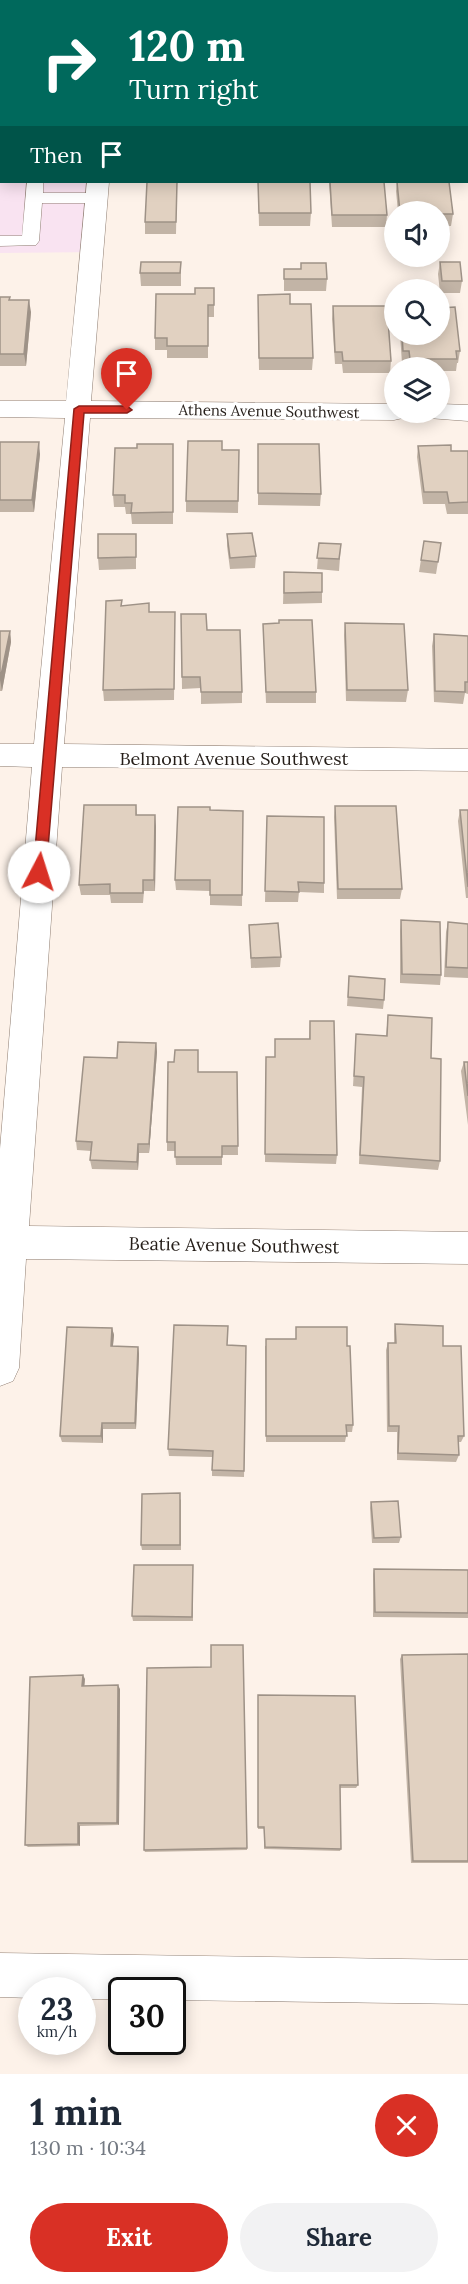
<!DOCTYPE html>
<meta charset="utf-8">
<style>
:root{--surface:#fff;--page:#f2f2f3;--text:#1f2937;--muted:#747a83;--accent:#d93025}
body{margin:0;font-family:Lora,serif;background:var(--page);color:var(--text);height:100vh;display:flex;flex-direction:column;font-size:22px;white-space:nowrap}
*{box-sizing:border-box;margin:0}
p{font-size:20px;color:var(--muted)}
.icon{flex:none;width:33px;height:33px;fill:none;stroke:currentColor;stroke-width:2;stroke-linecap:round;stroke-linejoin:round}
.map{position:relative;height:2074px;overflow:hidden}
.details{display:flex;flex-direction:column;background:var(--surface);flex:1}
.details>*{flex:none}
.banner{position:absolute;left:0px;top:0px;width:468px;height:183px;box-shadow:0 3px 15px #0003;background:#00695c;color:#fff;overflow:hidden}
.fabs{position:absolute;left:384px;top:201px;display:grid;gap:12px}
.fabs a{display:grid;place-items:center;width:66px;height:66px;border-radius:50%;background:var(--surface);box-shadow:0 3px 15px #0003;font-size:30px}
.speed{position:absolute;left:18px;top:1977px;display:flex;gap:12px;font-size:30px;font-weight:700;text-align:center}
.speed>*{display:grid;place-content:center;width:78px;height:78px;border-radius:50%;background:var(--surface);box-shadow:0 3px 15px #0003;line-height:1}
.speed small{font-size:15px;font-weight:400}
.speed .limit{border:3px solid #111;border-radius:9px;background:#fff;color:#111}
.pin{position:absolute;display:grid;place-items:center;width:51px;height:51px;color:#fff;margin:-62px -26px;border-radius:50% 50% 50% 0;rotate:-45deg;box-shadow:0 0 6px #0007}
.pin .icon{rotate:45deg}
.me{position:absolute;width:66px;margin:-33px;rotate:5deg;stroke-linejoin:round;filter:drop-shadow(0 0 4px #0008)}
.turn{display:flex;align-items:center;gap:21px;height:126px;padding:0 30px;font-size:27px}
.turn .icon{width:78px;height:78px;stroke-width:2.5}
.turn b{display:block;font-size:42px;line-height:51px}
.then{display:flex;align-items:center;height:57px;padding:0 30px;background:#0003;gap:12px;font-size:22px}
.round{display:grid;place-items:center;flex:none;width:63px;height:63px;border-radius:32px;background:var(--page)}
.summary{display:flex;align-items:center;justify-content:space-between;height:102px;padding:0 30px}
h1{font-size:36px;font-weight:800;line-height:45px}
.primary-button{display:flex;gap:12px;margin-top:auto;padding:12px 30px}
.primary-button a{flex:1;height:69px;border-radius:36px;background:var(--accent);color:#fff;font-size:24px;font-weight:800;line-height:69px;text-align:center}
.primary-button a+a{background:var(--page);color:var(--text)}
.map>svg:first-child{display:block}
.commercial{fill:#f9e3f1}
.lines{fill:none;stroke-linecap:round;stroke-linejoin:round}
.service-casing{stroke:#8f7e72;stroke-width:1}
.minor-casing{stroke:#8f7e72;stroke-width:1}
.primary-casing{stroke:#d3d2d1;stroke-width:1}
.service{fill:#fff;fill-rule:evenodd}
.minor{fill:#fff;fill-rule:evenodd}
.primary{fill:#fdbdc4;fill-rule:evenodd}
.wall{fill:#c2b4a6}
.shaded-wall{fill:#9e9287}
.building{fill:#e1d1c1;stroke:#9e9287;stroke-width:1.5}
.route{fill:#d93025;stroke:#8d1f18;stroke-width:1.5}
.labels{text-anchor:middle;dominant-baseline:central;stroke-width:6;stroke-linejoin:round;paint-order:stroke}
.far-street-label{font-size:15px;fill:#251e19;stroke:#fff}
.street-label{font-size:18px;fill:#251e19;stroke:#fff}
</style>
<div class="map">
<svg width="468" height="2074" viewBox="0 0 468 2074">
<rect width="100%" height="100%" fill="#fdf2e9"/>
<path class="commercial" d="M0,0H116L2,2V182H105L100,252L0,253Z"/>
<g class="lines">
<defs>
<path id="service" d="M0,169H2V179H0Z
M27,182H43V193H97L103,194L106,198L103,202L97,203H42L39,241L36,245L0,246V236H22Z"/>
<path id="minor" d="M104,0H124L103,2Z
M87,182H109L91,401L394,404V412H406L403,418L394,420L90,418L64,744L468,749V771L62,767L29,1226L468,1232V1264L26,1259L19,1368L13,1381L0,1386V1149L32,767L0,766V744H34L65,418L0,417V401H66Z
M440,404L468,405V421L428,418L425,412H440Z
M0,1953L468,1960V2004L172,2000V1990H122V1999H82V1990H32V1998L0,1997Z"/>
<path id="primary" d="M0,133H2V147H0Z
M466,137H468V151H466Z"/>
</defs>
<use href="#service" class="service-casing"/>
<use href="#minor" class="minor-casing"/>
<use href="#primary" class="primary-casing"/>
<use href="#service" class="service"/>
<use href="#minor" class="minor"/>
<use href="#primary" class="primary"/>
</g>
<path class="wall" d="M177,182L176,234H145V222Z
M258,182L311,213L310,226H259Z
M329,182H384L387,215L386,227H332Z
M397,182H449L453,214L451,226H440V212H398L396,191Z
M181,262V286H141L140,273Z
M440,262L462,281L460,293H440L438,274Z
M284,269L327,279L326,291H284Z
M214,288V317H208V358H167V350H155V338L195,294Z
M0,297H10V300L31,312L26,366H0Z
M290,304L313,358L312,370H259L258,307Z
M333,306L391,361L390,373H343L342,364H335L332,319Z
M400,334H440L460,351L458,363H457L456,371H440V368H408V363H402Z
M0,442L40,454L34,512H0Z
M258,444L321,494L320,506L258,505Z
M418,446L451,451H468V514H447L445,504H423L417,457Z
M137,448L173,456V524H132L131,514H126L125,507H114L113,495Z
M239,450L238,513L186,512V501Z
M227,534L256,556L255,568L230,569L227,546Z
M424,541L441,543L436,574L419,572Z
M319,543L341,544L339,571L317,569Z
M136,545V569L99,570L98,558Z
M284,572L322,592V603L283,604Z
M122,606L150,612H175L174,700L104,701L103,690Z
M181,614L207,630L242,692V703L201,704V688L182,689Z
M345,623L408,690L406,702L346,701L344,635Z
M263,624L316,692V703H266Z
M0,631H10L11,642L2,691H0Z
M434,634L468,636V694L465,693L463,704L434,702L432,646Z
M136,805L137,815L156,826L155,891H144L143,903H111L110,895H81L79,885Z
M335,806L402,889L400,899H337L334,817Z
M210,810L243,811L242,906L210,905V891L176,890L175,880Z
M460,810H468V898H466L458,821Z
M267,816L324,883V893L299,892L298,902H265Z
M401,920L441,975L440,985L400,983V931Z
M448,922L468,924V978L444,977L446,932Z
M249,925L281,957L280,967L251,968Z
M349,976L384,1000L383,1009L347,1006Z
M388,1015L431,1058L440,1161L438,1170L359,1164L362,1087L353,1086L356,1034L386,1036Z
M310,1021L337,1155L336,1164L265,1162L266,1057H275V1039H309Z
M156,1043L157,1052L149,1153H139L138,1170L92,1169L90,1160L91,1151L77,1150L76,1141L117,1058Z
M464,1062H468V1125L461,1071Z
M198,1072H237L238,1155H222V1165H176L175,1151H167V1142Z
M395,1324L443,1346L464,1436L461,1442H458L459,1455L456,1462L397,1460V1432H387L386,1350L388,1343H394V1331Z
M296,1327L347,1346L353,1425L352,1432H347L345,1442H266L265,1346L296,1339Z
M112,1328L114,1335L113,1346L138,1347L139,1354L136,1429H103V1443L62,1442L60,1436Z
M227,1345L246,1346L244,1477L212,1476V1457L169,1456L168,1449Z
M181,1499V1550H142L141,1545Z
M371,1502L401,1537L399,1543H372L370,1508Z
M374,1569L468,1570V1618L373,1617V1574Z
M193,1570V1621H133L132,1616Z
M243,1645L247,1850L145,1852L144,1850L211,1667Z
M468,1654V1863H411L400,1659L402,1655Z
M85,1679L84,1686L120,1689L119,1825L80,1826V1846L28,1847L25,1845Z
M258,1695L358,1785L356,1788H340L341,1849L340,1851L264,1849V1829H258Z"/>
<path class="shaded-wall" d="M29,300L31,312L26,366L24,354Z
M39,442L40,454L34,512L32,500Z
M10,631L11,642L2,691L0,680Z
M155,815L156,826L155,891L154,880Z
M156,1043L157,1052L149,1153V1144Z
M138,1144L139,1153L138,1170L137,1162Z
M112,1328L114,1335L112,1354L111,1346Z
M138,1347L139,1354L136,1429L135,1423Z
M102,1423L103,1429V1443L101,1436Z
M83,1675L85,1679L84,1690L82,1686Z
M118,1685L120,1689L119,1825L117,1823Z
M78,1823L80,1826V1846L78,1844Z"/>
<path class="building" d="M147,182H177L176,222H145Z
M258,182H310L311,213H259Z
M330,182H384L387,215H332Z
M397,182H449L453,214H440V212H400Z
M141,262H181L180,273H140Z
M440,262H460L462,281H442Z
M301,263H326L327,279H284V269H301Z
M195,288H214V305H208V346H167V338H155L156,294H195Z
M290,294V304H311L313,358H259L258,295Z
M0,297H10L9,300H29L24,354H0Z
M333,306H387L391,361H343L342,352H335Z
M455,307L460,351H456L457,359H410L409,351H403L402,334H440V308Z
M188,441H222V450H239L238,501H186Z
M0,442H39L32,500H0Z
M137,444H173V512L131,513L132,503H125V495H113L115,448H137Z
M258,444H319L321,494L258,493Z
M451,445V451H468V502L449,503L447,492H424L418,446Z
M252,533L256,556L230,558L227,534Z
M98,534H136V557L98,558Z
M424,541L441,543L438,562L421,560Z
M319,543L341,544L339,559L317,558Z
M284,572L322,573V592L284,593Z
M122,600L121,606L149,603V612H175L174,689L103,690L106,601Z
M181,614H206L207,630H240L242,692H201L200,677H182Z
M279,620H312L316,692H266L263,624L279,623Z
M345,623L404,624L408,690H347Z
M0,631H10L0,680Z
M434,634L468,636V682H465V692L435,691Z
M84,805H136V815H155L154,880H143V893H110V884L79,885Z
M335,806H396L402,889H338Z
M178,807H210V810L243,811L242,895H210V880H175Z
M460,810H468V887Z
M267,816L324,817V883L298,882L299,892L265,891Z
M401,920L440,922L441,975L402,974Z
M448,922L468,924V968L446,967Z
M278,923L281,957L251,958L249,925Z
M349,976L385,979L384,1000L348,997Z
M388,1015L432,1018L431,1058L441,1059L440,1161L360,1155L364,1077L354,1076L356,1034L387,1036Z
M310,1021H334L337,1155L265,1154L266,1057H275V1039H310Z
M118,1042L156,1043L149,1144H138L137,1162L90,1160L92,1142L76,1141L84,1057L117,1058Z
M175,1050H198V1072H237L238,1146H222V1157H175V1142H167L168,1062H174Z
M464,1062H468V1096Z
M395,1324L443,1326V1346H461L464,1436H458L459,1455L398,1453L399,1426H389L388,1343H396Z
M174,1325L228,1326L227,1345L246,1346L244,1471L212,1470L213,1451L168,1449Z
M67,1327L112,1328L111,1346L138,1347L135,1423H102L101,1436H60Z
M296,1327H347V1346H350L353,1425H346L347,1436H266V1339H296Z
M180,1493V1545H141L142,1494Z
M398,1501L401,1537L374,1538L371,1502Z
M134,1565H193L192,1617L132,1616Z
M374,1569L468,1570V1613L375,1612Z
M211,1645H243L247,1848L144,1850L147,1668L211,1667Z
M468,1654V1861H413L402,1655Z
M83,1675L82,1686L118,1685L117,1823H78V1844L25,1845L30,1677Z
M258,1695L355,1696L358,1785H340L341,1849L265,1847L264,1827H258Z"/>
<path class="route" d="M79,406H127L132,410L127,413H84L46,872L39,877L33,872L74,409Z"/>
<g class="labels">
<g class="far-street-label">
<text transform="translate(269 411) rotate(1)">Athens Avenue Southwest</text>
</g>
<g class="street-label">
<text x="234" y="758">Belmont Avenue Southwest</text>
<text transform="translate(234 1245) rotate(1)">Beatie Avenue Southwest</text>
</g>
</g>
</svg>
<div class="fabs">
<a><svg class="icon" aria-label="sound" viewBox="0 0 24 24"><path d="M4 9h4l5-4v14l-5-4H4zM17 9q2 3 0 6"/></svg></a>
<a><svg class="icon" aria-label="search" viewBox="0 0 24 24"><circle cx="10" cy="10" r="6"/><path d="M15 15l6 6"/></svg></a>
<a><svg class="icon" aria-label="layers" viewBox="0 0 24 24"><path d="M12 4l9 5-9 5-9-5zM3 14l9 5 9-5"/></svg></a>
</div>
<div class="speed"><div>23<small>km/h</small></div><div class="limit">30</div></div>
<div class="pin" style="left:127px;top:410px;background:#d93025"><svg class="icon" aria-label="arrive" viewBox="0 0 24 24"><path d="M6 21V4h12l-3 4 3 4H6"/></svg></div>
<svg class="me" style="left:39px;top:872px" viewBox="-20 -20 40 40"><circle r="19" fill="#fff"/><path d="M0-13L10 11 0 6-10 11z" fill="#d93025"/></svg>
<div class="banner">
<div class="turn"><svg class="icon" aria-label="right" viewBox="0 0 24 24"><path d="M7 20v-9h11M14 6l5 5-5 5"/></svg><div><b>120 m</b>Turn right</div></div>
<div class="then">Then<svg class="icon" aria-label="arrive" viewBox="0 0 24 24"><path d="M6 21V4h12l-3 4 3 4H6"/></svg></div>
</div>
</div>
<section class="details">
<div class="summary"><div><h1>1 min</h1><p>130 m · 10:34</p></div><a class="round" style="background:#d93025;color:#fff"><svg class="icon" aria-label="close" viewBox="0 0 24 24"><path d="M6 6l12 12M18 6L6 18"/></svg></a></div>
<div class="primary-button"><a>Exit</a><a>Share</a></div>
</section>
